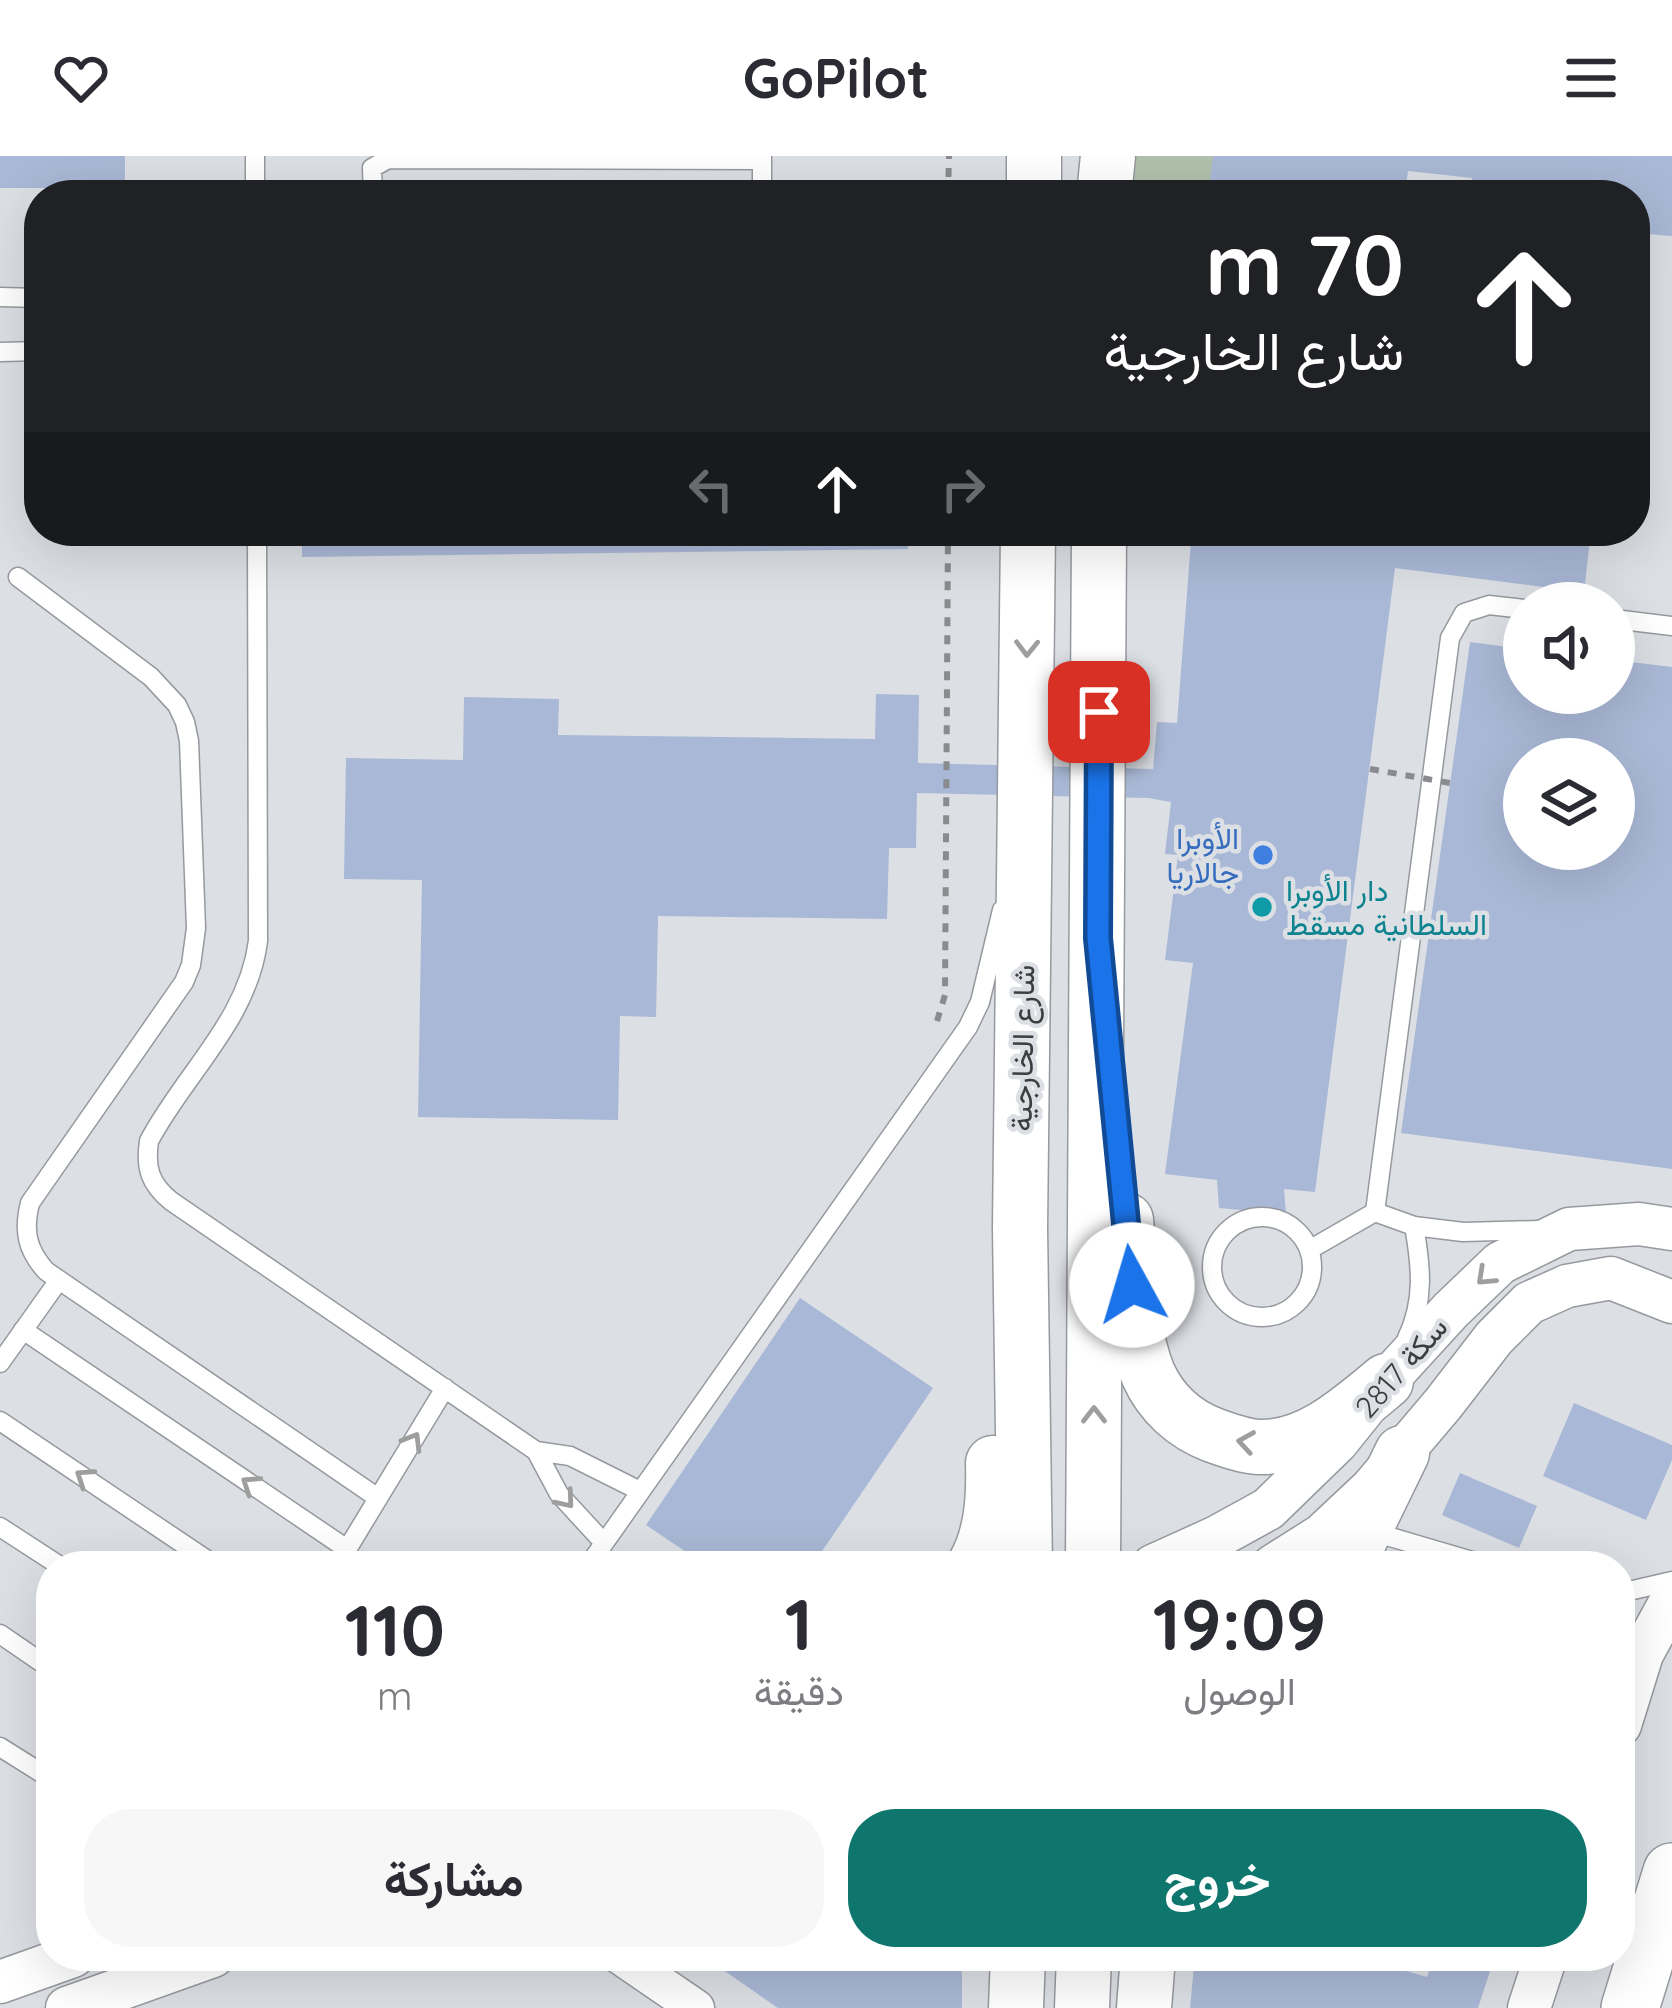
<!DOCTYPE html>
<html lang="ar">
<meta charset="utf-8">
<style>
:root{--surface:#fff;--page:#f7f7f7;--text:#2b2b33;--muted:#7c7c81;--accent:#0f766e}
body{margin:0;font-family:Quicksand,Vazirmatn,sans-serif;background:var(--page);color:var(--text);direction:rtl;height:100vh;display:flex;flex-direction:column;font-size:45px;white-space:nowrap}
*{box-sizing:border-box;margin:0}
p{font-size:39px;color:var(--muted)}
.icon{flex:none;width:66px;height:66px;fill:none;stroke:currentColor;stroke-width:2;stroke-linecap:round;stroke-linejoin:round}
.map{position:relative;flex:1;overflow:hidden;direction:ltr}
.sheet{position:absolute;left:36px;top:1395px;width:1599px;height:420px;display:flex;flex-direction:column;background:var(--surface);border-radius:48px;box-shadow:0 12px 48px #0002;direction:rtl}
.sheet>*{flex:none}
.guide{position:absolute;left:24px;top:24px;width:1626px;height:366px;border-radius:48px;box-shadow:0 12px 48px #0002;direction:rtl;background:#202124;color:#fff;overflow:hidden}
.controls{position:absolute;left:1503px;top:426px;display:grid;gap:24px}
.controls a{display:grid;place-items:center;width:132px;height:132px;border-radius:50%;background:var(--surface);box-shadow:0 12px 48px #0002;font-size:60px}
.pin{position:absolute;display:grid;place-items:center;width:102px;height:102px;color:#fff;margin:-51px;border-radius:24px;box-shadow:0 6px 18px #0006}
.me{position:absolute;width:132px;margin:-66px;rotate:354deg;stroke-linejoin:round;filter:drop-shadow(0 0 9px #0008)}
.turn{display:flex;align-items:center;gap:42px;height:252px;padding:0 48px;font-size:54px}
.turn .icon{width:156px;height:156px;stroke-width:2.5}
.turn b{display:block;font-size:84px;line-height:102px}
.lanes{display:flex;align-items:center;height:114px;padding:0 48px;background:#0003;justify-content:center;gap:60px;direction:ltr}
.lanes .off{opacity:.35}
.eta{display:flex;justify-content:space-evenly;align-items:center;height:204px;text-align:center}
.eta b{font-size:72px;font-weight:700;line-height:84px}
.action{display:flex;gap:24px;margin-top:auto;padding:24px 48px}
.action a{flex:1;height:138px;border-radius:48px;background:var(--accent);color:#fff;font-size:48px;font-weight:700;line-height:138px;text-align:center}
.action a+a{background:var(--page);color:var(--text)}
header{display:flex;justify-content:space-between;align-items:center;height:156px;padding:0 48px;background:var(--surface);font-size:54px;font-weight:700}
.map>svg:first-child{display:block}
.green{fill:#b1c1ac}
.building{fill:#a9b8d6;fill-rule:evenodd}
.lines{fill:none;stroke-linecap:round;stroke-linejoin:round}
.service-casing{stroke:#96999e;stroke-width:21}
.minor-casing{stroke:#96999e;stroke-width:39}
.tertiary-casing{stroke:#96999e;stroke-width:45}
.primary-casing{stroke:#96999e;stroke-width:57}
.trunk-casing{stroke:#96999e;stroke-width:60}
.path{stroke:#898b8e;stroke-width:6;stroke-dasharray:9 9;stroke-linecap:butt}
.service{stroke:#fff;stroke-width:18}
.minor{stroke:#fff;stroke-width:36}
.tertiary{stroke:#fff;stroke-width:42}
.primary{stroke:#fff;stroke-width:54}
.trunk{stroke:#fff;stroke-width:57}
.path-bridge{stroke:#898b8e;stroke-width:6;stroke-dasharray:9 9;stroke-linecap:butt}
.oneway{stroke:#9e9e9f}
.route-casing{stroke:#114b97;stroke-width:30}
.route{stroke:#1a73e8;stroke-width:21}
.shop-dot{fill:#3f7fe0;stroke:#dcdfe4;stroke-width:4.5}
.culture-dot{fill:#0f9aa8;stroke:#dcdfe4;stroke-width:4.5}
.labels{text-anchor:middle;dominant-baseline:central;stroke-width:9;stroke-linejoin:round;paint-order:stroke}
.shop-label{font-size:30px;fill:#366cbe;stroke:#dcdfe4;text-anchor:end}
.culture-label{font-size:30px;fill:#0d838f;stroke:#dcdfe4;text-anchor:start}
.street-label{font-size:30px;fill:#3c3d3f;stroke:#dcdfe4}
</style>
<header><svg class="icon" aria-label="menu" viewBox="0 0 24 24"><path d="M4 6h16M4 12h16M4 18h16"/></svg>GoPilot<svg class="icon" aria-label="heart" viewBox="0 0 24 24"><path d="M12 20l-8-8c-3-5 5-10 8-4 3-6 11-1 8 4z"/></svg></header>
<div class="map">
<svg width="1672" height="1852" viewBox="0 0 1672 1852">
<rect width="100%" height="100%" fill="#dcdfe4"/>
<path class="green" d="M1126,0H1213L1224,39H1133L1122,28Z"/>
<path class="building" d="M0,0H125V32H0Z
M1213,0H1672V80L1635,77V39H1470L1472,22L1408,15L1405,39H1224L1209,35Z
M302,375H908V393L302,401Z
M1154,375H1591L1584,436L1395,412L1315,1036L1284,1033L1286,1058L1219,1052L1217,1024L1165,1018L1193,807L1165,804L1178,699L1165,698L1171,646L1148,642L917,637L916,692H889L887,763L658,760L656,861L620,860L618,964L418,961L422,724L344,723L346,602L463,604L464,541L559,543L558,579L875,583L876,538L919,539L918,607L1153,613L1157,566L1177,567L1191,385L1154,380Z
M1470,486L1524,493V537H1614V504L1672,511V1013L1401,977ZM1524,603H1614V693H1524Z
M800,1142L933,1232L812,1410H707L646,1369Z
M1574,1247L1672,1289V1304L1646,1364L1543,1320Z
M1460,1317L1537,1350L1519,1392L1442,1359Z
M703,1800H962V1852H778Z
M1195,1800H1356L1427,1821L1434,1800H1495L1478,1852H1190Z"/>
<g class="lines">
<defs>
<path id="service" d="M762,0V39
M255,39V0
M373,39L372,12L388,3L762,4
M0,141L39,142
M0,196L39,195
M257,375L258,785C248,864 185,917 149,985C145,1012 150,1028 171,1045L536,1295L570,1300L640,1335
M18,421L151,521L177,549L185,566L189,585L196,772L191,809L184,826L30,1047C23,1075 27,1094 46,1115L378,1342
M1614,463L1672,470
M1375,1056L1450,482L1464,457L1489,449L1524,453
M1212 1111a50 50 0 1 1 100 0a50 50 0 1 1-100 0Z
M1309,1094L1375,1056L1414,1070L1463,1076L1540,1074
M23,1174L347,1393
M1407,1182C1425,1145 1421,1109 1414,1070
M0,1207L59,1124
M0,1265L216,1410
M536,1295L559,1338L604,1387
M0,1371L60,1410
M1370,1375L1489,1410
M337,1410L445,1232
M588,1410L968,871L980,846L1002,754
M1620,1437L1672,1425
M1620,1469L1642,1498
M0,1478L51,1513
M0,1591L51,1623"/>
<path id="minor" d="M620,1800L696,1852"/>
<path id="tertiary" d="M1153,1410L1217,1381L1268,1353L1337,1286L1386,1225L1451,1154L1500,1107L1569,1073L1639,1068L1672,1073
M1273,1410L1322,1379L1371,1333L1443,1248L1494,1182L1529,1147L1567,1130L1611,1122L1672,1146
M1620,1569L1642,1498L1672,1443
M0,1826L73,1800
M67,1852L213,1800
M1529,1852L1546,1800"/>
<path id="primary" d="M1034,39V0
M1104,39L1108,0
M1126,1064C1131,1113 1129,1171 1148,1218C1161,1247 1184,1268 1213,1279C1227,1284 1243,1290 1258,1291C1308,1293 1350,1255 1386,1225
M974,1410C992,1379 994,1342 993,1307
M1025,1410L1020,1072L1028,375
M1093,1410L1099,375
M1347,1410L1402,1297
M1016,1852L1018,1800
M1082,1852L1084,1800
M1144,1852L1148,1800"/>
<path id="trunk" d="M1630,1852L1672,1716"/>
</defs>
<use href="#service" class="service-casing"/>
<use href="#minor" class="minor-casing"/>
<use href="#tertiary" class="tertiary-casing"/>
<use href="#primary" class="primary-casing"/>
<use href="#trunk" class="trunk-casing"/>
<path class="path" d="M948,39L949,0
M937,865L945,839L948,375"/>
<use href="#service" class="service"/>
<use href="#minor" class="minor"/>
<use href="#tertiary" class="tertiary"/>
<use href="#primary" class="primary"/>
<use href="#trunk" class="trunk"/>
<path class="path-bridge" d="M1370,613L1450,627"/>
</g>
<defs><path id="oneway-chevron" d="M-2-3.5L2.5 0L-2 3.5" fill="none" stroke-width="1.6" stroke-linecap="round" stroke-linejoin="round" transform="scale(3)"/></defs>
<g class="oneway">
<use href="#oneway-chevron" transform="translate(1027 492) rotate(91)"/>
<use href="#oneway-chevron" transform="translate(1485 1121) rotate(137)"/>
<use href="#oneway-chevron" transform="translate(1094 1259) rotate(-90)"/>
<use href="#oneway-chevron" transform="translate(413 1285) rotate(-59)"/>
<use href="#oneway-chevron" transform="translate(1246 1286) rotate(-171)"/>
<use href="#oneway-chevron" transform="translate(84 1321) rotate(-146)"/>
<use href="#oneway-chevron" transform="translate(250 1328) rotate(-146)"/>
<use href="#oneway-chevron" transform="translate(566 1344) rotate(50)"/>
</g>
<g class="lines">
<defs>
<path id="route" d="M1099,556L1098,782L1132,1129"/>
</defs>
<use href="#route" class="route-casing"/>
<use href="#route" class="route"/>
</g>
<circle class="shop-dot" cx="1263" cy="699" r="12"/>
<circle class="culture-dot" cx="1262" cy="751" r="12"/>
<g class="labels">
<g class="shop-label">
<text x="1239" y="682">الأوبرا<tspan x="1239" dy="34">جالاريا</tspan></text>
</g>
<g class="culture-label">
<text x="1286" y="734">دار الأوبرا<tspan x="1286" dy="34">السلطانية مسقط</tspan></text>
</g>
<g class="street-label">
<text transform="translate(1022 892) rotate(-89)">شارع الخارجية</text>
<text transform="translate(1401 1211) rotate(-49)">سكة 2817</text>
</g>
</g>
</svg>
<div class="controls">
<a><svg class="icon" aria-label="sound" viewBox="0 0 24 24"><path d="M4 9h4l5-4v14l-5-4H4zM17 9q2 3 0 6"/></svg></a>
<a><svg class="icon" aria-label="layers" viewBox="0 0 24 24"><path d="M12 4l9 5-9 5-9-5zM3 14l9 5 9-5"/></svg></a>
</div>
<div class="pin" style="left:1099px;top:556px;background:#d93025"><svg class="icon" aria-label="arrive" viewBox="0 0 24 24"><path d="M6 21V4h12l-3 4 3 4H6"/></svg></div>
<svg class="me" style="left:1132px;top:1129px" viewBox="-20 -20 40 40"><circle r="19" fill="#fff"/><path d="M0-13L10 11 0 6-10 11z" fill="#1a73e8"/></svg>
<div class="guide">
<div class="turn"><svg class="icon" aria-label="ahead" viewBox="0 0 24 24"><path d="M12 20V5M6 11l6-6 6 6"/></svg><div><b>70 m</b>شارع الخارجية</div></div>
<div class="lanes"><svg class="icon off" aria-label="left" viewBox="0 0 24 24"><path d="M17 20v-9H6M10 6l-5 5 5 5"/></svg><svg class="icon" aria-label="ahead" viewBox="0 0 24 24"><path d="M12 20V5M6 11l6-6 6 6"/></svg><svg class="icon off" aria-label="right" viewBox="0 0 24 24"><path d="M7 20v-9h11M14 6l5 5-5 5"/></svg></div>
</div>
<section class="sheet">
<div class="eta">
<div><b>19:09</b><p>الوصول</p></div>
<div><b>1</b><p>دقيقة</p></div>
<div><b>110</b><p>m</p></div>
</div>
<div class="action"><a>خروج</a><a>مشاركة</a></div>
</section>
</div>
